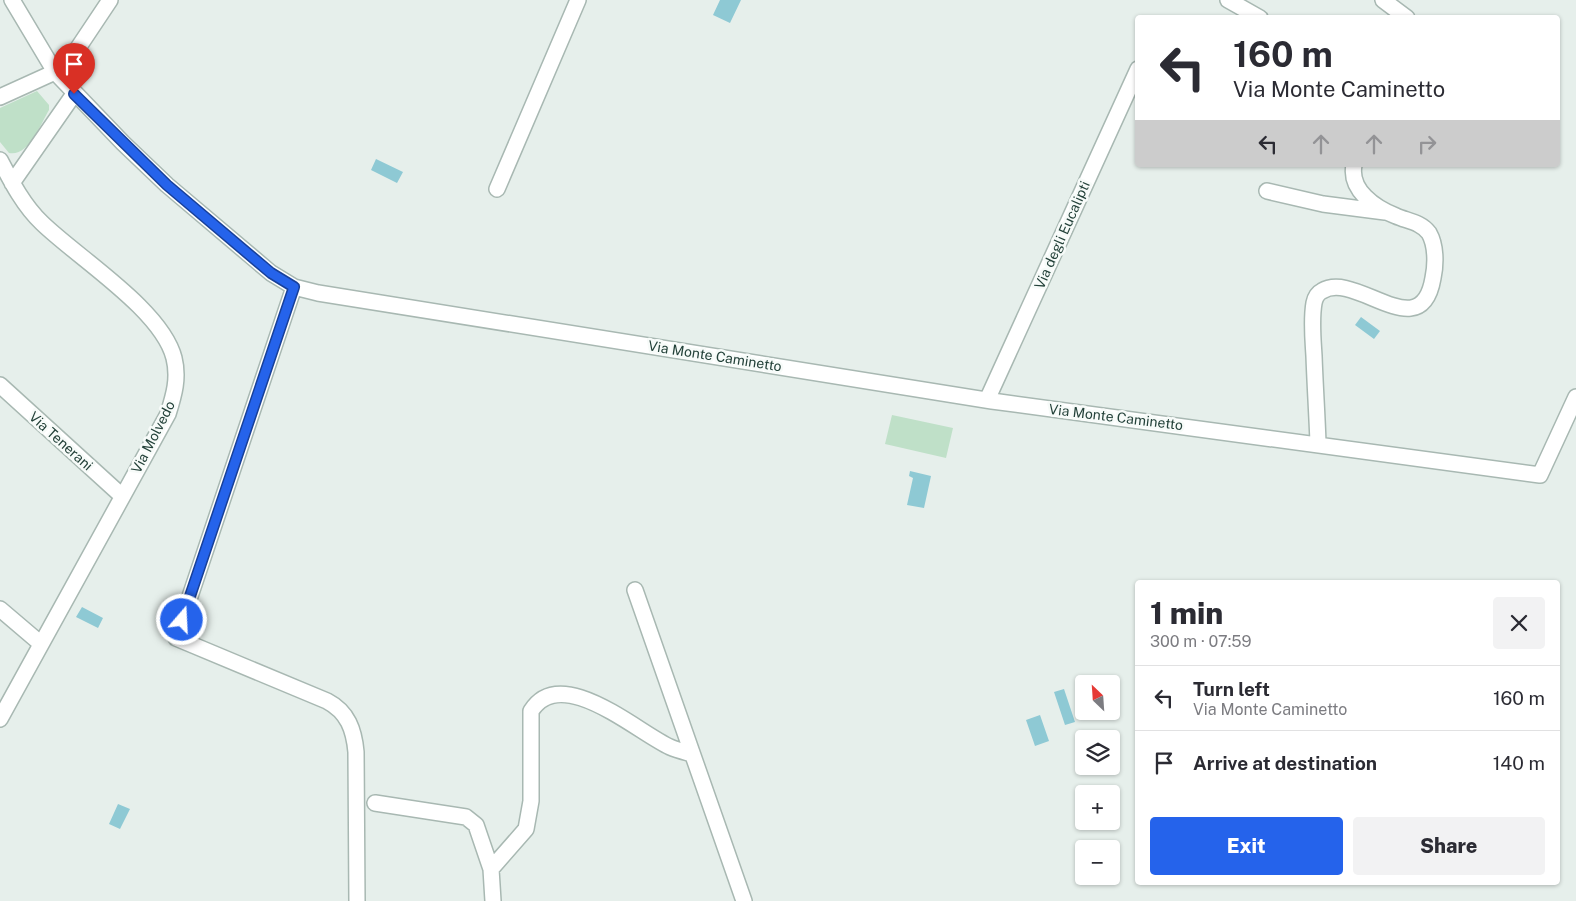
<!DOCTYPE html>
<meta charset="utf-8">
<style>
:root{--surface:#fff;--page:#f2f2f3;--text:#2b2b33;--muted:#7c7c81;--line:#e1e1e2;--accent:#2563eb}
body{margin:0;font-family:"Public Sans",sans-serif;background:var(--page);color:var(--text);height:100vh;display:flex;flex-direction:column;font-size:19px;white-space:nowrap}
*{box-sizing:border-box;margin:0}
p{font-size:16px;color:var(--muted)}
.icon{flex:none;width:28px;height:28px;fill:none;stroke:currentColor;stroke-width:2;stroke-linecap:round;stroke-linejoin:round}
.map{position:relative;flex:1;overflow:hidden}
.drawer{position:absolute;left:1135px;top:580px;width:425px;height:305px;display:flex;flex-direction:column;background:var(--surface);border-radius:5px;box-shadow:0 1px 4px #0004}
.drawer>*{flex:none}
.banner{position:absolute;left:1135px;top:15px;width:425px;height:152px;border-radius:5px;box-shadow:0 1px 4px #0004;background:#fff;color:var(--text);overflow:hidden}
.needle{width:32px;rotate:335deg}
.tools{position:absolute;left:1075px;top:675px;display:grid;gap:10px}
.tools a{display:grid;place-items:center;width:45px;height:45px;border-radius:5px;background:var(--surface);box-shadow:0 1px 4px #0004;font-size:25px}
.pin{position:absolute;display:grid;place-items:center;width:42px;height:42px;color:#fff;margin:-51px -21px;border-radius:50% 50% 50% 0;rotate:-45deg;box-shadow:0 0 5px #0007}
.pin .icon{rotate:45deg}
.me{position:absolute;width:55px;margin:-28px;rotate:19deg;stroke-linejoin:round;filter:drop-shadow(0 0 4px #0008)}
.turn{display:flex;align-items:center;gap:18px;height:105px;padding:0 15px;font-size:22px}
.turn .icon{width:65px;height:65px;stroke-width:2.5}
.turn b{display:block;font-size:35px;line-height:42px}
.lanes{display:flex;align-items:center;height:48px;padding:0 15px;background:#0003;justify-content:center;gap:25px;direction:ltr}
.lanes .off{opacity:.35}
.round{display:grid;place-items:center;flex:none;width:52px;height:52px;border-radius:5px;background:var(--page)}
.headline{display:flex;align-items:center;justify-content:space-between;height:85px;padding:0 15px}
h1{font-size:30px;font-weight:800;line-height:38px}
.cta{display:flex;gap:10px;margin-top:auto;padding:10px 15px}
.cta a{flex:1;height:58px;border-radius:5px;background:var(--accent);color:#fff;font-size:20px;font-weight:800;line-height:58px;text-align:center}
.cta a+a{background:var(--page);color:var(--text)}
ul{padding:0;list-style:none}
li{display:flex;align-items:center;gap:15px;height:65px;padding:0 15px;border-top:1px solid var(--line)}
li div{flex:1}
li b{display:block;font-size:19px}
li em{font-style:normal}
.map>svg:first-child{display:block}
.green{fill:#bfe0c8}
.water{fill:#8ec9d4}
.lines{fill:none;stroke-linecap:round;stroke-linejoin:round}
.minor-casing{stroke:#a8b8b2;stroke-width:18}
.minor{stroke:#fff;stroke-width:15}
.route-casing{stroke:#184099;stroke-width:12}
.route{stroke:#2563eb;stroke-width:9}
.labels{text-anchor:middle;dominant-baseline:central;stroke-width:5;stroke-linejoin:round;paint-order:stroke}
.street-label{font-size:14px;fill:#24423a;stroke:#f7fbf9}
</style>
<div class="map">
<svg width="1576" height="901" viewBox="0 0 1576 901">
<rect width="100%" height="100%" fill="#e6efeb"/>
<path class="green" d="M37,91L49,105V110C41,123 29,157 9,153L0,142V108Z
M892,415L953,428L946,458L885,444Z"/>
<path class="water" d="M720,0H741L730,23L713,15Z
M376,159L403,172L397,183L371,170Z
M1361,317L1380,331L1374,339L1355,325Z
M910,471L931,476L924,508L907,505L913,478L909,476Z
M82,607L103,618L98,628L76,617Z
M1064,689L1075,722L1065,725L1054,692Z
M1040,715L1049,741L1035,746L1026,720Z
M118,804L130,809L120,829L109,824Z"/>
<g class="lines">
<defs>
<path id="minor" d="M12,0L55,72L123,143L167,185L271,273L294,287L318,293L992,401L1540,475L1576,397
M1228,0L1260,18
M1383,0L1407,18
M0,97L55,72L72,57L110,0
M0,160C12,183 24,206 42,223C78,258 162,310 174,358C179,378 174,395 168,414L0,719
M12,183L74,94
M497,189L578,0
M1267,191L1323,204L1385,212
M294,287L176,638L327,701C348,712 354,730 356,752L357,901
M0,385L122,496
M987,400L1138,69
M1318,443C1317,414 1315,385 1314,356C1313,339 1311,320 1314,303C1315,298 1318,293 1322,291C1356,270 1421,349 1433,278C1436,264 1436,245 1429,233C1421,222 1407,221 1396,216C1375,208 1349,190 1354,165
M635,590L744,901
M0,609L40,643
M375,803L466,817L476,825L491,869L526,829L531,801V711C561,663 637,732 670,747C677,750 685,752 692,754
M491,869L493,901"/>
</defs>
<use href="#minor" class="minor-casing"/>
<use href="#minor" class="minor"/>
</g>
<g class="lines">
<defs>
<path id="route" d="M74,94L167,185L271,273L294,287L182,620"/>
</defs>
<use href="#route" class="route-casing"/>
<use href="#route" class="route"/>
</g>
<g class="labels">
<g class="street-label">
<text transform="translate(1062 235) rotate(-66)">Via degli Eucalipti</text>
<text transform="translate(715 356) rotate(9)">Via Monte Caminetto</text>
<text transform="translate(1116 417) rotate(7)">Via Monte Caminetto</text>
<text transform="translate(153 437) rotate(-63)">Via Molvedo</text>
<text transform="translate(61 441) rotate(42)">Via Tenerani</text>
</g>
</g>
</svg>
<div class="tools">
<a><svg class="needle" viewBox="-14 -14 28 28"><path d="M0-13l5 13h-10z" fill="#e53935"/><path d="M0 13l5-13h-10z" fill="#7c7c81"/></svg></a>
<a><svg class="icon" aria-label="layers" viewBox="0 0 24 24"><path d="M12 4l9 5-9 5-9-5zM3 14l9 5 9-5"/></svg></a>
<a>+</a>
<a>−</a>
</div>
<div class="pin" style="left:74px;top:94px;background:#d93025"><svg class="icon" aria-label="arrive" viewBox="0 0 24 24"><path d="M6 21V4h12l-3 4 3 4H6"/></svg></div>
<svg class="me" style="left:182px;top:620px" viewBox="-20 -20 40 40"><circle r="17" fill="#2563eb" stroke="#fff" stroke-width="3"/><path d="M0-11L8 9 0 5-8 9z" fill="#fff"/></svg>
<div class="banner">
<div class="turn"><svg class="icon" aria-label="left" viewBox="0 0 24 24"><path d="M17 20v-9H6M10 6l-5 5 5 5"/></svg><div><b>160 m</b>Via Monte Caminetto</div></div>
<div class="lanes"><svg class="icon" aria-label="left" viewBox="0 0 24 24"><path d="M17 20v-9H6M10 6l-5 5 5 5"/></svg><svg class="icon off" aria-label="ahead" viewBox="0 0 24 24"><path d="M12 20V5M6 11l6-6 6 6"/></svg><svg class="icon off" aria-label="ahead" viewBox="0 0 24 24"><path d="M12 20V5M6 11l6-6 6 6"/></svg><svg class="icon off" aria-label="right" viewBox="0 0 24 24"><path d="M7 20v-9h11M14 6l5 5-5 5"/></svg></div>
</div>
<section class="drawer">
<div class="headline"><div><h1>1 min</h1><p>300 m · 07:59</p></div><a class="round"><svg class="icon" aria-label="close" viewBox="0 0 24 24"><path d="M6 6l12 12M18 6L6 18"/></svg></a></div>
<ul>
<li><svg class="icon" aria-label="left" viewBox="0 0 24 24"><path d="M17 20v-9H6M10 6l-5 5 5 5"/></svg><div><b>Turn left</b><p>Via Monte Caminetto</p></div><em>160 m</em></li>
<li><svg class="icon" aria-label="arrive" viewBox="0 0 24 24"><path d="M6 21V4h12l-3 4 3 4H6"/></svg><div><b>Arrive at destination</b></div><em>140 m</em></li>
</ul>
<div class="cta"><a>Exit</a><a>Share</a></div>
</section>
</div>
